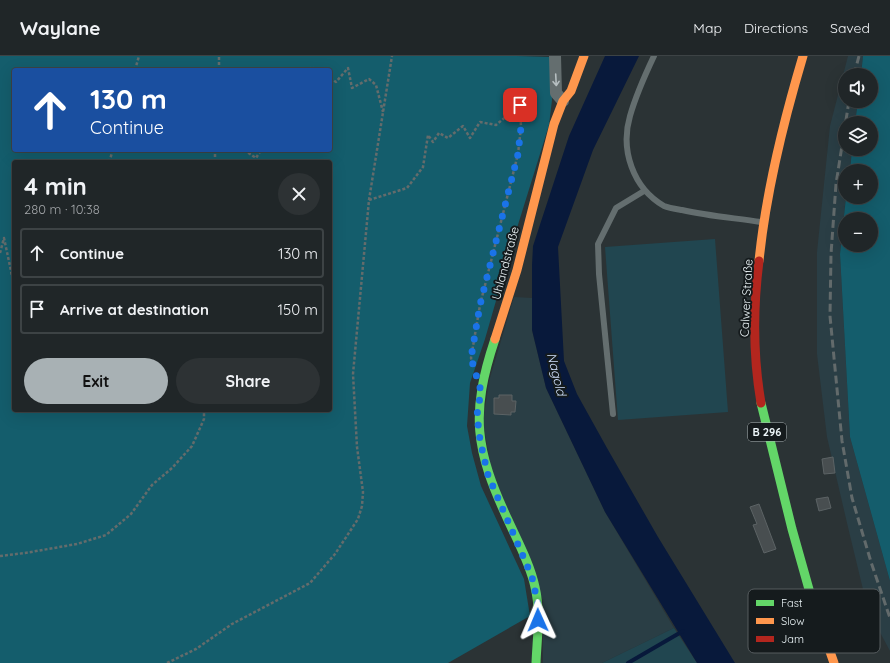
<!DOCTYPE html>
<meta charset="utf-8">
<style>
:root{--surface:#202628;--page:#2d3234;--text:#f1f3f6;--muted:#a2a5a8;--line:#3d4345;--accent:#a8b1b4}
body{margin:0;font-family:Quicksand,sans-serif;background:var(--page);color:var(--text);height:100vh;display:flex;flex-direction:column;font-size:15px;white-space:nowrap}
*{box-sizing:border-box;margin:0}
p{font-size:13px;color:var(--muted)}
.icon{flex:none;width:22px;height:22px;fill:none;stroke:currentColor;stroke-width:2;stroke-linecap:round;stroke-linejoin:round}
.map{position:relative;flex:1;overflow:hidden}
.sheet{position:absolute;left:12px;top:104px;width:320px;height:252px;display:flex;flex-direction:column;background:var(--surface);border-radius:4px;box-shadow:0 4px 16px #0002,0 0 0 1px var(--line)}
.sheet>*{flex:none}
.hud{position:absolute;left:12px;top:12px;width:320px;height:84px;border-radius:4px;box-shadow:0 4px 16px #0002,0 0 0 1px var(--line);background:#1a4fa0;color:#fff;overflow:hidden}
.buttons{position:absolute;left:838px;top:12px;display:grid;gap:8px}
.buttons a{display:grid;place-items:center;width:40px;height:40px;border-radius:50%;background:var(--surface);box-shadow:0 4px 16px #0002,0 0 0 1px var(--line);font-size:20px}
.pin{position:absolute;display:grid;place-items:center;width:34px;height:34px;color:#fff;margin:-17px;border-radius:8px;box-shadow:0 2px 6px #0006}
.me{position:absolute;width:44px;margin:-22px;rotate:359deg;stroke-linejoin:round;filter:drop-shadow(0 0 3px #0008)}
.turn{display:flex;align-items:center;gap:14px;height:84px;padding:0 12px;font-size:18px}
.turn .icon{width:52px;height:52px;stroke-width:2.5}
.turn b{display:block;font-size:28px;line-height:34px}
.round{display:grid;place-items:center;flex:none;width:42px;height:42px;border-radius:21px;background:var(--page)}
.summary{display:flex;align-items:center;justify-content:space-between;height:68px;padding:0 12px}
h1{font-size:24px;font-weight:800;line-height:30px}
.primary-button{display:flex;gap:8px;margin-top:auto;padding:8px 12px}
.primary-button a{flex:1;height:46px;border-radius:24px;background:var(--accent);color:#111;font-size:16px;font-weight:800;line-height:46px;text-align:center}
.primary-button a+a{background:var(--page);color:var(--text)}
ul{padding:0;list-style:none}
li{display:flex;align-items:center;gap:12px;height:50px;margin:0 8px 6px;padding:0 4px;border:2px solid var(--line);border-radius:4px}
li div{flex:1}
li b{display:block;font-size:15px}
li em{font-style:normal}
header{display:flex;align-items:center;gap:24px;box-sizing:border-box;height:56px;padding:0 20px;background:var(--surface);border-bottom:1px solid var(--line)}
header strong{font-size:19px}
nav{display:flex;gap:22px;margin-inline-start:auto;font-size:14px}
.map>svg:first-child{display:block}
.built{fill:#2a3e45}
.green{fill:#214650}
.forest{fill:#145d6c;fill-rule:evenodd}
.water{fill:#08193b}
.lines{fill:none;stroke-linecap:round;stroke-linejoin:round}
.stream{stroke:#08193b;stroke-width:4}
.building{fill:#484e50;stroke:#5c6365}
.path{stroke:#646c6c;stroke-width:2.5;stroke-dasharray:3 2;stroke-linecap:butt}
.lane{stroke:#646e6f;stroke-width:6}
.street{stroke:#646e6f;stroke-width:12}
.fast{stroke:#63d668;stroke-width:9}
.slow{stroke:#ff974d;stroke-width:9}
.jam{stroke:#b3261e;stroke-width:9}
.rail{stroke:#626a6b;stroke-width:3;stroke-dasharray:8 4;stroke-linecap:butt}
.oneway{stroke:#b6bfc1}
.route{stroke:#1a73e8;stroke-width:7;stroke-dasharray:0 12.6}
.labels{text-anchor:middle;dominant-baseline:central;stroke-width:4;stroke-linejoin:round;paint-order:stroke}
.shield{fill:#151b1d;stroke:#acb4b6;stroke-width:1}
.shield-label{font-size:11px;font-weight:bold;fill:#ecf5f8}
.street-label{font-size:12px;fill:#ecf5f8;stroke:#151b1d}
.water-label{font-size:13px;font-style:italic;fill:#cfdffc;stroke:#151b1d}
.key{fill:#151b1d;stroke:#565c5f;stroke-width:1}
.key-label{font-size:11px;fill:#ecf5f8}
</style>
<header>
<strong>Waylane</strong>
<nav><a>Map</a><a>Directions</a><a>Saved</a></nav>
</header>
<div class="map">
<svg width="890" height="607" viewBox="0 0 890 607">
<rect width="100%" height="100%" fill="#2b3335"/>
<path class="built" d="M848,0H863L861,19H845V45H858L855,67H845V93H852L850,115H845V141H846L840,198L850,381L890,525V595L868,554L847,467L827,381L817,298V196L830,70Z
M514,241L532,242V274L546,332L605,456L674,572L602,607H543V545L491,412L483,366L489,325Z"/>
<path class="green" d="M715,183L728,356L618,364L605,191Z
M674,572L697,607H602Z"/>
<path class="forest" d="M0,0H517L551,1L552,44L549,69L517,172L485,283L470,327L467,370L472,397L481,430L524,523L530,560L448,607H0ZM14,14H330V94H14ZM14,106H330V354H14Z
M863,0H890V525L850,381L840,198L846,141H871V115H850L852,93H871V67H855L858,45H871V19H861ZM845,163H871V189H845Z"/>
<path class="water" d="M605,0H639L593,94L558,191L564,305L577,338L607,392L658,481L735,607H697L605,456L546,332L532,274V209L533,190L569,80Z"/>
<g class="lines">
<path class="stream" d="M628,607L683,575"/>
</g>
<path class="building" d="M499,339H512V345H516L515,356H511V359L494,358V342H499Z
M833,401L835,417L824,418L822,403Z
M828,441L831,452L819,455L816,443Z
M759,448L776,493L764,497L753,469L757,468L750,451Z"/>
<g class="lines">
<path class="path" d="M135,14L139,0
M219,14V0
M310,14L312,11L317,14
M330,22L336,26L348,12L352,32L369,23L376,29L383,56
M244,94L256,102L261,94
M109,106L113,94
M215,106V94
M369,144L407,132L423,111L428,79L433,86L439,77L448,82L463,70L470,82L480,66L496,69L520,49L521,71L518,98L480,249L471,302L472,307
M0,197L4,182L14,229
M0,500L25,497L77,488L106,479L131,458L152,429L172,412L192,390L204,363V354
M167,607L196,593L232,568L310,527L335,498L358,463L362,450L363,436L357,391L353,318L369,144L392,0"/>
<path class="lane" d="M654,0C645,19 636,39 630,60C620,94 633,132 664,150C669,152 676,153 682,154C708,160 735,162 761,166
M613,358L599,218L598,188L616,152L644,135"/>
<path class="street" d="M555,0L556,37L563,45"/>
<path class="fast" d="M495,283C470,358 475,393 508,464C518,486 530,508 535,531C541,556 537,582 536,607
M761,347L792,473L812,544"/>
<path class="slow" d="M759,205C766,135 783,67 803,0
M495,283L517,214L554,68L563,45L571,35L584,0
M812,544L834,607"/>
<path class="jam" d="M759,205C753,252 753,300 761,347"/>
<path class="rail" d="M854,19L859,0
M849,45L836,128L831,198L830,260L842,385L852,442L871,506L890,562"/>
</g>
<defs><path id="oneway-shaft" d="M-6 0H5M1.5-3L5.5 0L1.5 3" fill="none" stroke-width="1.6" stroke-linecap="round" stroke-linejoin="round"/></defs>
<use class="oneway" href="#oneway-shaft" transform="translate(556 24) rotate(87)"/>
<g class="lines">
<path class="route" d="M520,49L521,71L518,98L480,249L471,302L481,335L477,359L480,384L488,419L532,521L538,549V564"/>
</g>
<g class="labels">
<rect class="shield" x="748" y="367" width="38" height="18" rx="3"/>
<g class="shield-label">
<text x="767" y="376">B 296</text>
</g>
<g class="street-label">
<text transform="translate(505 207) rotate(-75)">Uhlandstraße</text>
<text transform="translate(746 242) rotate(-87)">Calwer Straße</text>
</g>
<g class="water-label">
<text transform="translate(557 318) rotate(76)">Nagold</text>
</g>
</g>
<rect x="748" y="533" width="132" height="64" rx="6" class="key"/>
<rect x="756" y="544" width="18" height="6" fill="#63d668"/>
<rect x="756" y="562" width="18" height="6" fill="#ff974d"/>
<rect x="756" y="580" width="18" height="6" fill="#b3261e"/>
<g class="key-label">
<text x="781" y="551">Fast</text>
<text x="781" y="569">Slow</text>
<text x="781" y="587">Jam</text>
</g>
</svg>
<div class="buttons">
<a><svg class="icon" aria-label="sound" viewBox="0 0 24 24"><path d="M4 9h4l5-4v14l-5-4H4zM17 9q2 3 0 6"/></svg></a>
<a><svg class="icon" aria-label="layers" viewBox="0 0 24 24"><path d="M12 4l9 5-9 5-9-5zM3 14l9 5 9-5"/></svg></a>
<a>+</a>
<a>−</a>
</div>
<div class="pin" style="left:520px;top:49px;background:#d93025"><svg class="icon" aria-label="arrive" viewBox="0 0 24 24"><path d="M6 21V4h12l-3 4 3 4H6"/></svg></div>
<svg class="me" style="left:538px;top:564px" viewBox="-20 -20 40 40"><path d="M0-17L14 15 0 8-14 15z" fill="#1a73e8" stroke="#fff" stroke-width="4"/></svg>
<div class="hud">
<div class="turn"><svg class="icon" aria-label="ahead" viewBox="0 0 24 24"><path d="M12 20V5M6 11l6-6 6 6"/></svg><div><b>130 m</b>Continue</div></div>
</div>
<section class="sheet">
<div class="summary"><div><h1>4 min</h1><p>280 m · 10:38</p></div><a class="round"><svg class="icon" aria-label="close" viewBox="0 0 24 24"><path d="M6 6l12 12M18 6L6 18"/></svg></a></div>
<ul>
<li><svg class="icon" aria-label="ahead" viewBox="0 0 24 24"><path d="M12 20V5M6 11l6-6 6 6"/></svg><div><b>Continue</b></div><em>130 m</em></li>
<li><svg class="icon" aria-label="arrive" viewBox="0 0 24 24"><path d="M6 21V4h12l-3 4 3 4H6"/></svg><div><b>Arrive at destination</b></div><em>150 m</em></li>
</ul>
<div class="primary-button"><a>Exit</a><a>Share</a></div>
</section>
</div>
